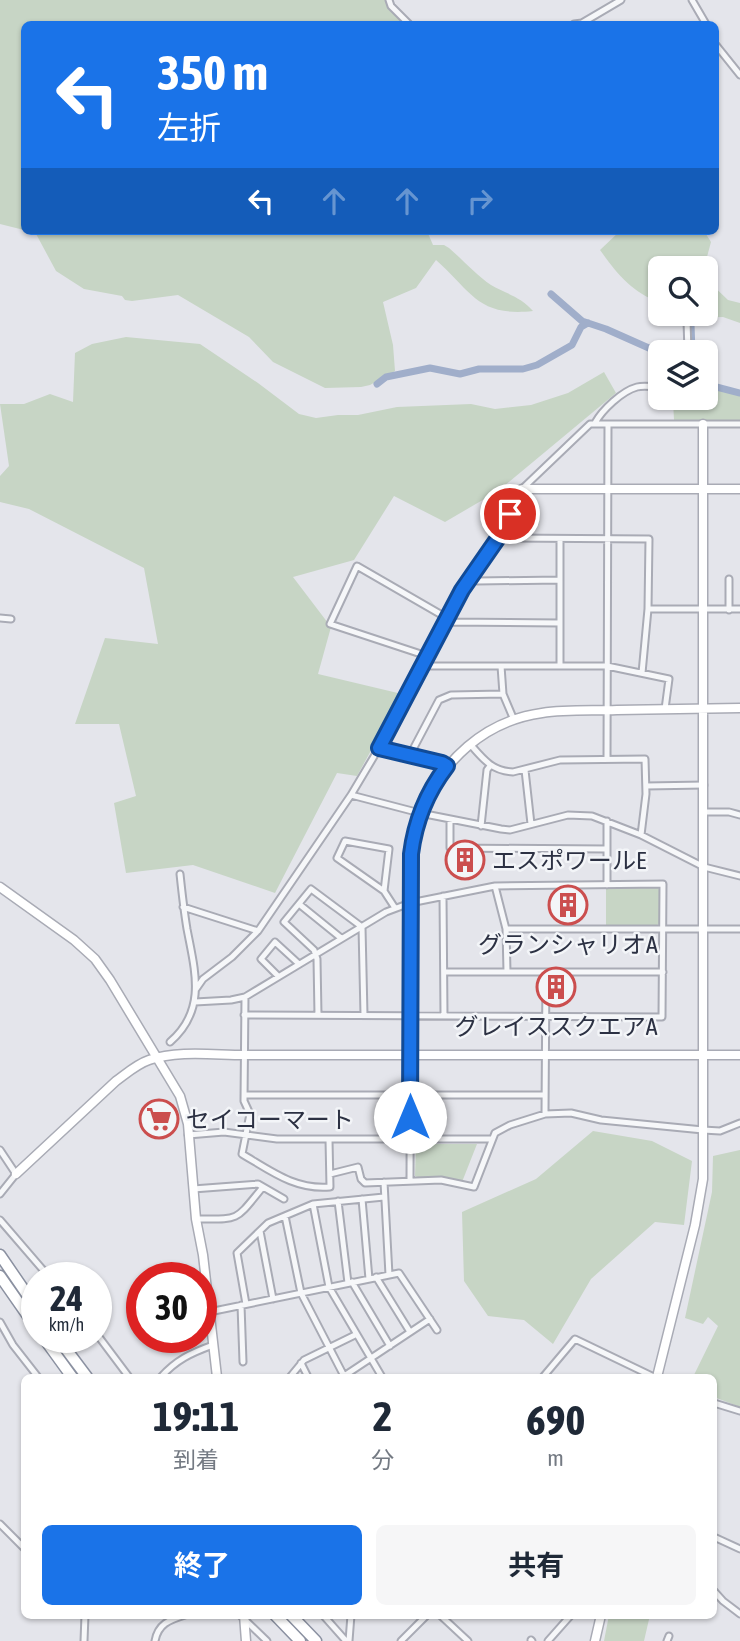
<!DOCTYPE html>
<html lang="ja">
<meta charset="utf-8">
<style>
:root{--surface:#fff;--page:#f6f6f7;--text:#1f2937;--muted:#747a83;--accent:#1a73e8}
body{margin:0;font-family:"Asap Condensed","Noto Sans JP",sans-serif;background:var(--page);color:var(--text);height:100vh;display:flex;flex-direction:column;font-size:26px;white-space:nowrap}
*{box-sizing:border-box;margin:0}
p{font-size:23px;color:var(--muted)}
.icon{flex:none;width:38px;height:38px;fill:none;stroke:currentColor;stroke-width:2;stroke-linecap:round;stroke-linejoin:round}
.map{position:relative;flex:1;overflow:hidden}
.drawer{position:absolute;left:21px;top:1374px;width:696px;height:245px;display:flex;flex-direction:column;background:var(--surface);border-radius:10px;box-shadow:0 2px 5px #0004}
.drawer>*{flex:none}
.banner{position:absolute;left:21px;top:21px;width:698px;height:214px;border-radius:10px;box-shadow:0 2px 5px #0004;background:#1a73e8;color:#fff;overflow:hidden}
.controls{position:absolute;left:648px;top:256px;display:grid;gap:14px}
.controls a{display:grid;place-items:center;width:70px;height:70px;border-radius:10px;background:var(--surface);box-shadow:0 2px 5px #0004;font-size:35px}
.speed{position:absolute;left:21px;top:1262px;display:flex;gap:14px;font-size:35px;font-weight:700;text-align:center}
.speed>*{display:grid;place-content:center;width:91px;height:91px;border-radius:50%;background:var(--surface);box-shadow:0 2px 5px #0004;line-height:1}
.speed small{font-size:18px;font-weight:400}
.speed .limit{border:10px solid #d22;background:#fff;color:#111}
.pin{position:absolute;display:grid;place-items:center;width:60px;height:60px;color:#fff;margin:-30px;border:4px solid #fff;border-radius:50%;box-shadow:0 2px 7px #0007}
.me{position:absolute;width:77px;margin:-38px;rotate:0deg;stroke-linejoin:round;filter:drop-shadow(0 0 5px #0008)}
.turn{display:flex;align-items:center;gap:24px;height:147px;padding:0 21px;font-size:32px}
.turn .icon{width:91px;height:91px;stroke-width:2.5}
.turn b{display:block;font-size:49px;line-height:60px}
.lanes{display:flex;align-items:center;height:66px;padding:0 21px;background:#0003;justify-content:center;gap:35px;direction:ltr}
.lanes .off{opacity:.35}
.eta{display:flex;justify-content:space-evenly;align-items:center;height:119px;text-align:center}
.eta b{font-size:42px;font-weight:700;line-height:49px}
.action{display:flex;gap:14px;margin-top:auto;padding:14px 21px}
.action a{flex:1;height:80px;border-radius:10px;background:var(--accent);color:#fff;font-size:28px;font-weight:700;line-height:80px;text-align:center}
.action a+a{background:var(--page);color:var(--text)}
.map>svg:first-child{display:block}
.green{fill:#c7d5c5}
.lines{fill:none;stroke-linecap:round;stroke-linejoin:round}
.canal{stroke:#a0aeca;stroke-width:7}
.street-casing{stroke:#a9abb5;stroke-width:9}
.secondary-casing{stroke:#a9abb5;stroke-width:11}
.highway-casing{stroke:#8b91a1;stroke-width:13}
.street{stroke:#f6f7f9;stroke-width:5}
.secondary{stroke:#fff;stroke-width:8}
.highway{stroke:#fff;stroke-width:10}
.route-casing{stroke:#114b97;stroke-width:18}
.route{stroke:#1a73e8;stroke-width:12}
.labels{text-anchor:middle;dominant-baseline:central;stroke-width:5;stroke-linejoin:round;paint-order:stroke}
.poi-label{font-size:24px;fill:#2c3143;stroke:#f3f5f8;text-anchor:start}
</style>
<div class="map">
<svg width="740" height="1641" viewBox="0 0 740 1641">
<rect width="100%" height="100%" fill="#e4e5eb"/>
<path class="green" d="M0,0H386L390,10L404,24H24V230L0,224Z
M30,231H427L433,245H444L449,248C463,260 476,275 491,285C507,294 521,297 533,311C478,317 472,292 436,260L416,288L383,302L393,345L395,371L370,385L361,387L325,388L273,362L249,337L178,295L132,301L125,300L122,296L84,289L56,271L35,232Z
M620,231H704L711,242L704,268H660V303C631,291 618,275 600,250Z
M705,278L728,300L740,303V323L723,317L689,318L687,313H705Z
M126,337L200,344L258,383L299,414L316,418L338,415H358L397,407L471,404L495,409L531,405L568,393L604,372L616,393L498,491L445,522L394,496L354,560L293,577L331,627L318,674L402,694L357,776L337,773L275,893L193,865L126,873L114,803L136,796L119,724H75L105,638L158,644L144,568L29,509L0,502V476L9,466L0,404H24L50,394L73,402L75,353L92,344Z
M705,386L740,395V420H674L673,400L677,397H705Z
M606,888H658L660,891V923L656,926H606Z
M593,1131L652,1141L692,1161L684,1225L655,1222L591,1279L553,1344L524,1320L488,1316L464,1281L462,1212L536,1179Z
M418,1144H477L462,1182C450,1180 424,1180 415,1176L416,1145Z
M740,1150V1407L714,1397V1377H693L718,1326L708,1317L703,1324L685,1318L712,1192L713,1156Z
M609,1615H650L644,1641H604Z"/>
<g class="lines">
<path class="canal" d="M551,294L582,321L606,329L660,353
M691,324L692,352
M377,384L386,377L430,368L460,374L479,369H523L537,365L572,345L581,327L588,323
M705,384L740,393"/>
<defs>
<path id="street" d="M389,0L391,6L409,24
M692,0L706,24
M574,24L582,23L621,0
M716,45L740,75
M687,321L688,352
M595,423C602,410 622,391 637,387C644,385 653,387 660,387
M498,538L649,539L648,609L642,673
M471,578L477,581L560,580
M648,609H740
M729,610V579
M0,618L11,619
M445,622L560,623
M427,656L330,624L357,566L447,618
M560,665V539
M422,666H607L669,679L665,709
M501,666L503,694L514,720
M470,744C483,759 492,771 513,772L560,760L645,759L646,794L641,835
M379,748L442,763L447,767
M410,755L439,700L451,695L503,694
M607,759L608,424
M525,770L531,824
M646,786L704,785
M351,795L420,813L501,829L510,830L568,815L592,816L641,835L704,867L740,876
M705,812H729L740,815
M450,819V848L607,849
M481,826L487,770L490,766
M607,885V821
M495,886L506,929L507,972
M384,891L337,858L345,841L389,849L384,891L395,908
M443,896L444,1015
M299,904L341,938
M183,907L258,931
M506,929H740
M444,972H663
M278,976L261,959L275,942L299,964
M196,989L203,979L232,957L258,931L351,795L379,748L462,590L498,538L522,489L590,424H740
M245,997L244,1101L250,1114L242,1154C271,1171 295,1190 330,1187L329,1140
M195,1002L231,1000L245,997L386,912L410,903L495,886L663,884L662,1017L244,1015
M318,1015L317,959L314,950L284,922L311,889L362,927L364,1015
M170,1042C207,1010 195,971 187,929C184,911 182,893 180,874
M244,1095H545
M545,1114L546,972
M188,1135L224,1132L277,1139H492
M0,1150L16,1174L0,1194
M330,1174L358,1167L361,1179L365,1183L441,1180L474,1187L495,1133L510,1125L545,1114L571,1113L601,1120L703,1130L720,1131L740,1123
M410,1180L411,854L420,813
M384,1182L389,1275
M193,1189L258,1184L284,1199
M362,1199L369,1279
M338,1201L348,1283
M313,1204L329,1287L382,1377
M285,1216L301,1293L344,1376L430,1319
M196,1219C241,1219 234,1222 263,1187
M0,1220L50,1278
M260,1231L273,1299
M376,1277L410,1332
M352,1282L390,1346
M246,1304L237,1253L268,1223L313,1204L384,1197
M241,1305L243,1362
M209,1312L399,1273L437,1330
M0,1322L13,1345L38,1377
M96,1333L129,1377
M301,1363L308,1377
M161,1377C176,1360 191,1353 213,1345
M290,1377L304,1360L355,1335
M543,1377L575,1339L654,1377
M714,1403L740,1411
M0,1524L24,1548
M714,1537L740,1549
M714,1591L723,1601L740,1614
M240,1615L267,1641
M323,1615L346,1641
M440,1615L468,1641
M531,1640L532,1641
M84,1641L85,1615
M155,1641C158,1624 169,1620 185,1615
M349,1641L351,1615
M401,1641L427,1615
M548,1641L571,1615
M667,1641L669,1636"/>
<path id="secondary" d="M522,489H740
M420,813C442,761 484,721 542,713C567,709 592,711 617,710C658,709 699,709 740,708
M0,887L74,940L95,959L110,980L180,1096L188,1124L196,1219L203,1255L217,1377
M16,1174L116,1081C127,1073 137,1064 149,1060C178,1050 214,1055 244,1055H740
M657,1377L695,1225L703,1179V424
M244,1615L246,1641
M595,1641L601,1615"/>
<path id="highway" d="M0,1255L37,1309
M0,1276L37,1329
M43,1337L72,1377
M57,1337L87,1377
M275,1615L300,1641
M291,1615L316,1641"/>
</defs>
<use href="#street" class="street-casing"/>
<use href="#secondary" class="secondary-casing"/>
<use href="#highway" class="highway-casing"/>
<use href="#street" class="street"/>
<use href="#secondary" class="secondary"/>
<use href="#highway" class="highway"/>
</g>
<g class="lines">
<defs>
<path id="route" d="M410,1117L411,854C415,822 427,792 447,766L442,763L379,748L462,590L498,538L510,514"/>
</defs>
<use href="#route" class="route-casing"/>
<use href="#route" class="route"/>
</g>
<defs>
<symbol id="building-ring" viewBox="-11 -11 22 22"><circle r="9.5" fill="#f3f5f8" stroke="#cb4e4e" stroke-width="1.5"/><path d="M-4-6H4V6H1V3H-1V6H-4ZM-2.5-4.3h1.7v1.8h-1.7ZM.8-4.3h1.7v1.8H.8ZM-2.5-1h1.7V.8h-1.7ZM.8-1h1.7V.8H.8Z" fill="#cb4e4e"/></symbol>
<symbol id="supermarket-ring" viewBox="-11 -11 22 22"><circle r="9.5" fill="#f3f5f8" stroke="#cb4e4e" stroke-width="1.5"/><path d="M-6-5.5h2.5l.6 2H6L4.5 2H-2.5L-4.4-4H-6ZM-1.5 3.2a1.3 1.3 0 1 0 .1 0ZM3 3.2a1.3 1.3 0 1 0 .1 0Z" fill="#cb4e4e"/></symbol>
</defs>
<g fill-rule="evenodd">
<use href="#building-ring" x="443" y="838" width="44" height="44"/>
<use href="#building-ring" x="546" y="883" width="44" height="44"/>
<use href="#building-ring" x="534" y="965" width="44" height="44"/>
<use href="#supermarket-ring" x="137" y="1097" width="44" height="44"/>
</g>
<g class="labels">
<g class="poi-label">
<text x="492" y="860">エスポワールE</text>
<text x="568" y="944" text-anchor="middle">グランシャリオA</text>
<text x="556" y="1026" text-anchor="middle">グレイススクエアA</text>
<text x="186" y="1119">セイコーマート</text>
</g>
</g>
</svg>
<div class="controls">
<a><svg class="icon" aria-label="search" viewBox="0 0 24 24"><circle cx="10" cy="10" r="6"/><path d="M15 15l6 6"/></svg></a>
<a><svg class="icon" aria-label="layers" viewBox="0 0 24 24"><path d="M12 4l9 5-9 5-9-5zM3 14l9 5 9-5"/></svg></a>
</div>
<div class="speed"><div>24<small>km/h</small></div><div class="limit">30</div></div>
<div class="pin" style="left:510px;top:514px;background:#d93025"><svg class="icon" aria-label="arrive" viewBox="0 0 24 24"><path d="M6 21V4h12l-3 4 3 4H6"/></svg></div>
<svg class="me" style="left:410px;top:1117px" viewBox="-20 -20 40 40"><circle r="19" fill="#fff"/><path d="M0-13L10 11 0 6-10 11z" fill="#1a73e8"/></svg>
<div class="banner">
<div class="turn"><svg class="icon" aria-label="left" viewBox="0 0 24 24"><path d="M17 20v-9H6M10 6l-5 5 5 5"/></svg><div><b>350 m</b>左折</div></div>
<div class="lanes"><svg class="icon" aria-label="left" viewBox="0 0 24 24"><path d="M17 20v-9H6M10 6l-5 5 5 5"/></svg><svg class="icon off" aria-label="ahead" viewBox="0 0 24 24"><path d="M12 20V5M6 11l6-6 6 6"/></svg><svg class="icon off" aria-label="ahead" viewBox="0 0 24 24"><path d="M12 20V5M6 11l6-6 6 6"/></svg><svg class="icon off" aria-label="right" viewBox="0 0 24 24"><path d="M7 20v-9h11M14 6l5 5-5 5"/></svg></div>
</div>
<section class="drawer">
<div class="eta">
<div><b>19:11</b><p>到着</p></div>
<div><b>2</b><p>分</p></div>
<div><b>690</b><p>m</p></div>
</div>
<div class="action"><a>終了</a><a>共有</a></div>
</section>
</div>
